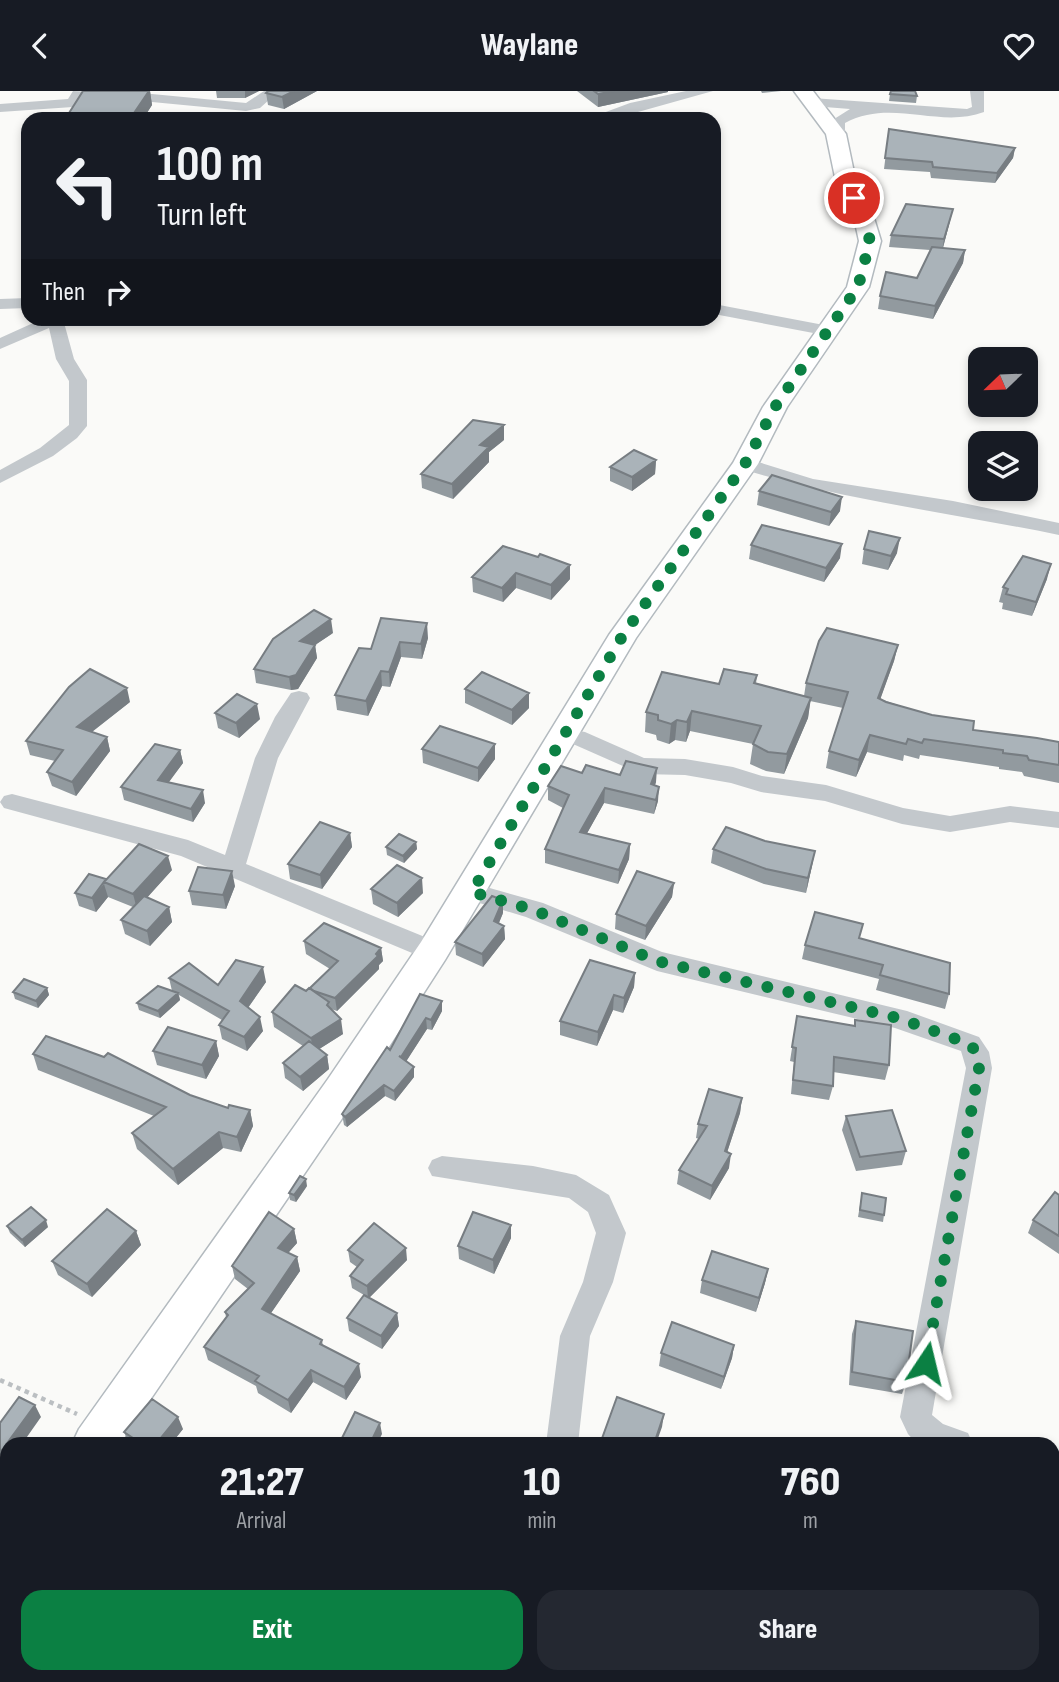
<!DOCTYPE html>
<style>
:root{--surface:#171b24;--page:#242831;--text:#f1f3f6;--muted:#9ea1a6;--accent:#0b8043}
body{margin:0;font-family:"Sofia Sans Condensed",sans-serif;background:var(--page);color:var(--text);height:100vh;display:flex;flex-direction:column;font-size:26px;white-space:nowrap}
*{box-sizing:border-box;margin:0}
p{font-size:23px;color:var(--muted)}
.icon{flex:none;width:38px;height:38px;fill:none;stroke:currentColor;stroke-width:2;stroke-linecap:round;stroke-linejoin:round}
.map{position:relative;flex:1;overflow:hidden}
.side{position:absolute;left:0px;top:1346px;width:1060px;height:247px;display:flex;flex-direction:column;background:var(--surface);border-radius:21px 21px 0 0;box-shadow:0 4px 10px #0003}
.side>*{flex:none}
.guide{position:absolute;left:21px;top:21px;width:700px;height:214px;border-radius:21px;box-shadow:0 4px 10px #0003;background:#171b24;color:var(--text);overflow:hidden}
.needle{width:46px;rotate:247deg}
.tools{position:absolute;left:968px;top:256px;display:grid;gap:14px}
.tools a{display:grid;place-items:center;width:70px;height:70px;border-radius:14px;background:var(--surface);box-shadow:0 4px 10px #0003;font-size:35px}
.pin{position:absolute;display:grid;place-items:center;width:60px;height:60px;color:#fff;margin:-30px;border:4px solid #fff;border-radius:50%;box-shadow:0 2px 7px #0007}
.me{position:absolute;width:77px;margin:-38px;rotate:10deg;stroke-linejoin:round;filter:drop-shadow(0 0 5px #0008)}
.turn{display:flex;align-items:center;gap:24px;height:147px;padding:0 21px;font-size:32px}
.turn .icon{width:91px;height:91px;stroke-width:2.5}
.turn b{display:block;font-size:49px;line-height:60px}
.then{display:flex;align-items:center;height:66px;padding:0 21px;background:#0003;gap:14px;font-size:26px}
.eta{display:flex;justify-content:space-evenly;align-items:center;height:119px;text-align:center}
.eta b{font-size:42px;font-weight:800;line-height:49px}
.action{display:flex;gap:14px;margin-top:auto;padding:14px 21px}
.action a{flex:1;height:80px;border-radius:21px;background:var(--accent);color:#fff;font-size:28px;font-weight:800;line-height:80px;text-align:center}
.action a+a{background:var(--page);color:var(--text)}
header{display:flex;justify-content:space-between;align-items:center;height:91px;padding:0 21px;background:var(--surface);font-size:32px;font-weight:800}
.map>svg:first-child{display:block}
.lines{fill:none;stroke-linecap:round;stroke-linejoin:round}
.secondary-casing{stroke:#b3babf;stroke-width:3}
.path{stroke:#bbbfc2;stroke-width:4.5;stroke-dasharray:4.5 4.5;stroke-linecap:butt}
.street{fill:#c3c8cc;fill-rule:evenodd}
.secondary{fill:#fff;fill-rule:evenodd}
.wall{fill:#929a9f}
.shaded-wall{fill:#777d82}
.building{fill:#aab3b9;stroke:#777d82;stroke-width:2}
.route{stroke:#0b8043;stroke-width:12;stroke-dasharray:0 21.6}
</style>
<header><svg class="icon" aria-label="back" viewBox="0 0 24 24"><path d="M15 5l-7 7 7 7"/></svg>Waylane<svg class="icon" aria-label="heart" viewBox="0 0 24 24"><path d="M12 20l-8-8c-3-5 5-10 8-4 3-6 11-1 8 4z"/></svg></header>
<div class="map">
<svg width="1059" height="1591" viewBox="0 0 1059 1591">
<rect width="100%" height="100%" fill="#fafaf8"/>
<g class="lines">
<defs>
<path id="secondary" d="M794,0H813L846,43L856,91L874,127L881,150L869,196L787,316L758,373L636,547L445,869L354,1010L120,1353H72L79,1338L328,988L421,851L609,544L733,372L763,316L847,196L859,150L854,127L836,91L826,43Z
M7,1474V1528L0,1531V1477Z"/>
</defs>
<use href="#secondary" class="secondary-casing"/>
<path class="path" d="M0,1289L77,1323"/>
<path class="street" d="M73,0L152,3L246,12L264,0H279L260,17L246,20L152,11L82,9L73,16L0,21V13L68,8Z
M686,0H713L613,28H587L630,12Z
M970,0H984V21C939,38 891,7 845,32V52L838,56L831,52V30L850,18L812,15L805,11L812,7L967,18L972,16Z
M28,207V217L0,218V208Z
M714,213L829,235L837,240L829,245L714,223Z
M42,228H63L74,268L87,289V335L77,347L53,365L0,392V379L40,357L69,334V290L56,268L49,237L0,258V247Z
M745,367L813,388L953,410L1059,432V444C952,422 843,409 738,377L736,373L738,369Z
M299,600L307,602L310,607L278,667L246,773L442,853L446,860L442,867L433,870L424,867L181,765L4,717L0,711L4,705L12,703L188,749L225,764L255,667L275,626L291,602Z
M561,637L585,641L644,667L685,668L733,676L762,685L826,694L903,717L950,725L1010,715L1059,721V737L1010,731L950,741L902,733L825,710L761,701L731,692L685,684L641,683L573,653L553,650L550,645L553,640Z
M472,792L543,812L662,861L907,920L979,946L989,961L992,977L932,1324L943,1333L968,1342L973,1353H917L908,1343L900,1326L966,977L961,960L895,937L657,880L526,826L463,807L460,801L463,795Z
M442,1065L533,1075L576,1084L609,1104L613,1113L626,1142L613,1191L590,1245L578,1353H546L560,1245L583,1191L596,1142L588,1121L569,1107L432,1085L428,1077L432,1069Z
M1054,1365L1059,1366V1398L1054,1396Z
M459,1586H495L493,1591H457Z"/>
<use href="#secondary" class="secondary"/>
</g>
<path class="wall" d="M83,0H150L152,14L143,28H70L69,22Z
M216,0H259L245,7H217Z
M317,0L284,18L268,14L266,2Z
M577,0H668V1L598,16Z
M761,0H781L762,2Z
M890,3L917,5L916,12L889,10Z
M889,38L1015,57L1013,67L995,92L931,87L930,81L884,78Z
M953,118L943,157L965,159L963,172L933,228L878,218L880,205L917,187L930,159L889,156L891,144Z
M504,349L489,361V371L453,408L422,397L421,383Z
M656,369L655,383L632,400L610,390V376Z
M759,400L840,420L829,435L757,414Z
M751,454L840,467L824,491L749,468Z
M864,458L897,462L888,479L862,473Z
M538,466L570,474V488L551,509L516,497L503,511L473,501L472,486Z
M1047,488L1032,525L1002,518L1003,512L999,511L1003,496Z
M381,527L428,547L422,568L401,566L390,596L382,595L368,625L337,619L335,604L371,558Z
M333,542L315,554L317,567L298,598L291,599L256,592L254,578Z
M898,554L894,570L880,608L973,639L1059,651V692L1024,685L1022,681L999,678V676L920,664L919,668L904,664L903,670L867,661L856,686L826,677L829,660L843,617L810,610L808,627L784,683L766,680L750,673L753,653L690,640L686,651L675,649L669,653L657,649L656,644L645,641L646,621L719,593L757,584L756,593L804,605L806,592Z
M465,598L529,617L512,634L465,612Z
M130,611L92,641L107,646L110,660L76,705L52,695L47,681L55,670L30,664L26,650Z
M215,622L260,628L239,647L218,637Z
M422,658L495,668L478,691L423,672Z
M180,659L183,672L168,691L205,712L193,731L124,709L121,696Z
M582,682L620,684L656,691L655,694L658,710L654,723L604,712L587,742L630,753L629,768L618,793L545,772V758L563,717L548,709V695Z
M350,742L352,756L322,798L290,788L288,773Z
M765,750L815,760L806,802L764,793L711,772L713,758Z
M416,751L417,758L404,772L387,764L386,756Z
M172,779L147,806L169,816L172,831L150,855L125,843L121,829L133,816L108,806L96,821L79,815L75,802L106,788Z
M674,792L672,806L645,849L615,838L616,823Z
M235,795L226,818L192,814L189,800Z
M371,798L423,802L398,826L373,813Z
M503,822L499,832L504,835L505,848L483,876L456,864L455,851Z
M860,848L949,903L945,918L876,899L879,888L802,868L805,854Z
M304,850L381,857L383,870L379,874V878L337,920L331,918L343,943L319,958L327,964L329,978L303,1000L285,987L283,972L303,955L274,936L272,921L310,897L330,878L306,863Z
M635,882L634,896L623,922L613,919L597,955L560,944V930Z
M169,887L218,894L266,891L248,917L263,940L247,960L222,948L219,934L222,929L179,904L180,909L160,927L139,919L137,912L172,900Z
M47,897L49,904L38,917L15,908L13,901Z
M420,903L442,920L432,939L427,938L406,970L414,976V986L395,1010L385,1005L347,1036L344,1034L342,1023L390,959Z
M797,925L854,935L855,929L889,974L885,989L833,981V995L829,1009L791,1003L794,971L790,970Z
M216,950L219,965L206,988L157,974L153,960Z
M33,963L190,1004L228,1017L250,1019L253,1035L241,1061L223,1057L178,1094L137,1058L132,1042L154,1025L38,979Z
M742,1007L740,1022L727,1061L729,1077L710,1109L677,1093L679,1079L699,1048L696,1047L698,1033Z
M846,1025L906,1060L902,1074L856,1080L842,1039Z
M307,1095L296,1111L290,1109L289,1102Z
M862,1102L884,1124L883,1131L858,1126Z
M1059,1104V1163L1028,1142L1033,1129Z
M511,1134V1147L494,1183L459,1168L458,1155Z
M7,1135L48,1136L25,1156L10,1142Z
M294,1138L297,1152L288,1162L297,1166L300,1180L270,1223L322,1249L323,1255L361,1286L346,1309L313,1291L291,1322L258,1302L256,1295L208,1269L204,1256L226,1226L225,1221L248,1198L235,1188L232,1175Z
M136,1140L141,1154L92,1206L58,1184L52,1170Z
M348,1159L407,1169L369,1207L397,1222L399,1235L382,1258L349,1240L347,1227L364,1204L352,1197L350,1185L357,1176L350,1171Z
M768,1178L765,1192L756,1221L700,1202L702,1189Z
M856,1230L906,1291L902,1303L849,1294L852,1243Z
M734,1254L732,1267L721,1298L659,1275L661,1262Z
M183,1338L171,1353H129L124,1341Z
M314,1586H340L338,1591H330Z
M552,1586H569L566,1591H562Z"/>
<path class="shaded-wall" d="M149,0H150L152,14L143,28H133L132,25Z
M245,0H259L245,7Z
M294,0H317L284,18L282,6Z
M614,0H668V1L598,16V3Z
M1015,57L1013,67L995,92L997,82Z
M953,118L950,130L942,160L944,148Z
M965,159L963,172L933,228L935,215Z
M504,334V349L489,361V371L453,408L452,393L480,354Z
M656,369L655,383L632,400V386Z
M842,406L840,420L829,435L831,421Z
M900,447L897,462L888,479L891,465Z
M842,453L840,467L824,491L826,477Z
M1051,473L1047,488L1032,525L1036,511Z
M570,474V488L551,509V494Z
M516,482V497L503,511L502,497Z
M331,528L333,542L315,554L317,567L298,598L291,599L289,586L300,550Z
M427,532L428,547L422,568L421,553Z
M400,551L401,566L390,596L389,581Z
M898,554L894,570L875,623L878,607Z
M381,580L382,595L368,625L366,610Z
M127,597L130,611L80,650L77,636Z
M529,602V617L512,634V619Z
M811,607L808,627L784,683L787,663Z
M257,613L260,628L239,647L236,632Z
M692,620L690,640L686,651L687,631Z
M677,629L675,649L669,653L671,633Z
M870,644L867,661L856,686L859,669Z
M107,646L110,660L76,705L72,691Z
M495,653V668L478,691V677Z
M180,659L183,672L161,702L158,689Z
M657,677L656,691L650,707L651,693Z
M659,696L658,710L654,723L656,709Z
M605,697L604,712L580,755V741Z
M203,699L205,712L193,731L191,718Z
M350,742L352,756L322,798L320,784Z
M416,751L417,758L404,772L403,765Z
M630,753L629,768L618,793L619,779Z
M815,760L812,775L806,802L808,787Z
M168,765L172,779L137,818L133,803Z
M232,780L235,795L226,818L223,804Z
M422,787L423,802L398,826L397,812Z
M674,792L672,806L645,849L646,835Z
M104,793L108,806L96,821L92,807Z
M503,809V822L494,843V830Z
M169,816L172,831L150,855L147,840Z
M504,835L505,848L483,876L482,863Z
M381,857L383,870L379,874V878L337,920L335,907Z
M263,876L266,891L242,925L240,910Z
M635,882L634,896L623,922L624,907Z
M47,897L49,904L38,917L36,910Z
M178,902L180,909L160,927L158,920Z
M614,904L613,919L597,955L598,941Z
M442,910V920L432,939L431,929Z
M260,926L263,940L247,960L244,946Z
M426,927L427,938L402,977L401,966Z
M341,928L343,943L313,962L311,947Z
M216,950L219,965L206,988L202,974Z
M327,964L329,978L303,1000L300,986Z
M414,976V986L395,1010L394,1000Z
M384,994L385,1005L347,1036L345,1026Z
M742,1007L740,1022L723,1074L725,1060Z
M250,1019L253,1035L241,1061L237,1046Z
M219,1041L223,1057L178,1094L173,1078Z
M731,1063L729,1077L710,1109L712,1095Z
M306,1088L307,1095L296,1111L294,1104Z
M46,1129L48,1136L25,1156L22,1149Z
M511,1134V1147L494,1183L493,1169Z
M294,1138L297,1152L281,1170L278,1157Z
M136,1140L141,1154L92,1206L87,1193Z
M406,1157L407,1169L368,1208L367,1195Z
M297,1166L300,1180L265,1231L262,1218Z
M768,1178L765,1192L756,1221L759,1207Z
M397,1222L399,1235L382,1258L381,1245Z
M734,1254L732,1267L721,1298L724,1286Z
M359,1273L361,1286L346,1309L344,1296Z
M311,1279L313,1291L291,1322L288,1309Z
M35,1314L41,1326L22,1353H7V1374L2,1381L4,1385L0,1391V1362Z
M664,1323L662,1336L656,1353H654Z
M178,1326L183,1338L171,1353H156Z
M380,1332L382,1343L377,1353H370Z
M335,1586H340L338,1591H336Z"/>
<path class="building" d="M83,0H149L132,25L69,22Z
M268,0H294L282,6L266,2Z
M594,0H614L598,3Z
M891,0H915L917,5L890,3Z
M889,38L1015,57L997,82L933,76L932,71L885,67Z
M906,113L953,118L944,148L891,144Z
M932,156L965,159L935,215L880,205L886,181L917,187Z
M473,329L504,334L480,354L489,356L452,393L421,383Z
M634,359L656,369L632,386L610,376Z
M772,384L842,406L831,421L759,400Z
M762,434L842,453L826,477L751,454Z
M869,440L900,447L891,465L864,458Z
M503,455L538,466L540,463L570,474L551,494L516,482L502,497L472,486Z
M1023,465L1051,473L1036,511L1006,503L1008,498L1003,496Z
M314,519L331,528L300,550L315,554L296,584L289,586L254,578L273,548Z
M381,527L427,532L421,553L400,551L389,581L381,580L366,610L335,604L359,557L371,558Z
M827,537L898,554L878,607L886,611L932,624L974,630L973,639L1037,647L1059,651V674L1029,669L1027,665L1003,662V659L924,648L922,652L908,648L906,653L870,644L859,669L829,660L848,601L806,592L819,550Z
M90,578L127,597L77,636L107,646L72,691L47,681L63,659L26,650L69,596Z
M724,578L757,584L754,592L811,607L787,663L768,661L753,653L761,635L692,620L687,631L677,629L671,633L658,629V624L646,621L662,581L719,593Z
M482,581L529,602L512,619L465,598Z
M237,603L257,613L236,632L215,622Z
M440,635L495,653L478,677L422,658Z
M155,653L180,659L158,689L203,699L191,718L121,696Z
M626,670L657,677L651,693L659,696L656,709L605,697L580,741L630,753L619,779L545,758L569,704L548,695L561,675L582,682L586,674L620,684Z
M320,731L350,742L320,784L288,773Z
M726,736L765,750L815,760L808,787L766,778L713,758Z
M399,743L416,751L403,765L386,756Z
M139,753L168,765L133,803L104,791Z
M397,774L422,787L397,812L371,798Z
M198,776L232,780L223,804L189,800Z
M637,780L674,792L646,835L616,823Z
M89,783L106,788L92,807L75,802Z
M144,805L169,816L147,840L121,829Z
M492,805L503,809L494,830L504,835L482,863L455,851Z
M815,821L863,833L859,847L950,872L949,903L880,884L883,874L805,854Z
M324,832L381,857L376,863L378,865L335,907L314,900L310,897L338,870L304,850Z
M236,869L263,876L240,910L260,926L244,946L219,934L229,920L169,887L189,872L218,894Z
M590,869L635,882L624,907L614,904L598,941L560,930Z
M24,888L47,897L36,910L13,901Z
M295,894L306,900L309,897L329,911L327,914L341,928L311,947L272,921Z
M158,895L178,902L158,920L137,912Z
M420,903L442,910L431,929L426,927L401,966L399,965L414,976L394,1000L384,994L345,1026L342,1023L387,956L390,959Z
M797,925L855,935V929L891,934L889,974L834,966L833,995L793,989L796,957L792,956Z
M168,936L216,950L202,974L153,960Z
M46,945L104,966L108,962L190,1004L228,1017L229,1014L250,1019L237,1046L219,1041L173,1078L132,1042L166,1016L33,963Z
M309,950L327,964L300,986L283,972Z
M709,998L742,1007L725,1060L731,1063L712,1095L679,1079L707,1035L698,1033Z
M892,1019L906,1060L860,1066L846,1025Z
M300,1085L306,1088L294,1104L289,1102Z
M1055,1101L1059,1104V1145L1033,1129Z
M862,1102L886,1107L884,1124L860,1119Z
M31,1116L46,1129L22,1149L7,1135Z
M107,1118L136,1140L87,1193L52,1170Z
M269,1121L294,1138L278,1157L297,1166L262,1218L322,1249L320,1253L359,1273L344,1296L311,1279L288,1309L255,1290L259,1285L204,1256L228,1224L225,1221L254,1192L232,1175Z
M473,1121L511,1134L493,1169L458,1155Z
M374,1132L406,1157L367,1195L350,1185L363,1169L348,1159Z
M712,1160L768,1178L759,1207L702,1189Z
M364,1204L397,1222L381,1245L347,1227Z
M856,1230L913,1240L906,1291L852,1281Z
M672,1231L734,1254L724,1286L661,1262Z
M19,1306L35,1314L0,1362V1332Z
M617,1306L664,1323L654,1353H600Z
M152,1308L178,1326L156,1353H142L124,1341Z
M355,1321L380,1332L370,1353H339Z
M965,1350L982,1353H965Z"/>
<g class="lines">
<path class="route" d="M854,107L864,127L870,150L858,196L775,316L745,373L623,544L472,801L534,819L657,870L898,927L970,953L976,961L979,977L926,1272"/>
</g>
</svg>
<div class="tools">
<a><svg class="needle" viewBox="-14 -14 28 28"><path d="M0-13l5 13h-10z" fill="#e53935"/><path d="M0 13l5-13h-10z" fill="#9ea1a6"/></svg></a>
<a><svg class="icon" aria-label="layers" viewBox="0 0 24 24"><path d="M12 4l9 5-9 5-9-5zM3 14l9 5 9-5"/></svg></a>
</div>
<div class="pin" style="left:854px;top:107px;background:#d93025"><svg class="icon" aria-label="arrive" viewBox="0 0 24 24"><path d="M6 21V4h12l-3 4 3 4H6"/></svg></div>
<svg class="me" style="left:926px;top:1272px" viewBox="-20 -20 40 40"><path d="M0-17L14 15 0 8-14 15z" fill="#0b8043" stroke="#fff" stroke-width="4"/></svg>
<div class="guide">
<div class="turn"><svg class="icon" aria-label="left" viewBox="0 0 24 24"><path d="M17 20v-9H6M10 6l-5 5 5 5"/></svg><div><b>100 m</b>Turn left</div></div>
<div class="then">Then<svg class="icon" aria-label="right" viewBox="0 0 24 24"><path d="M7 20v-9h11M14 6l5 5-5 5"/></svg></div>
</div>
<section class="side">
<div class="eta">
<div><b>21:27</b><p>Arrival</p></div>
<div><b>10</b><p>min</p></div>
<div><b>760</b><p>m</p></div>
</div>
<div class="action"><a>Exit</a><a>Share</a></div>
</section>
</div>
